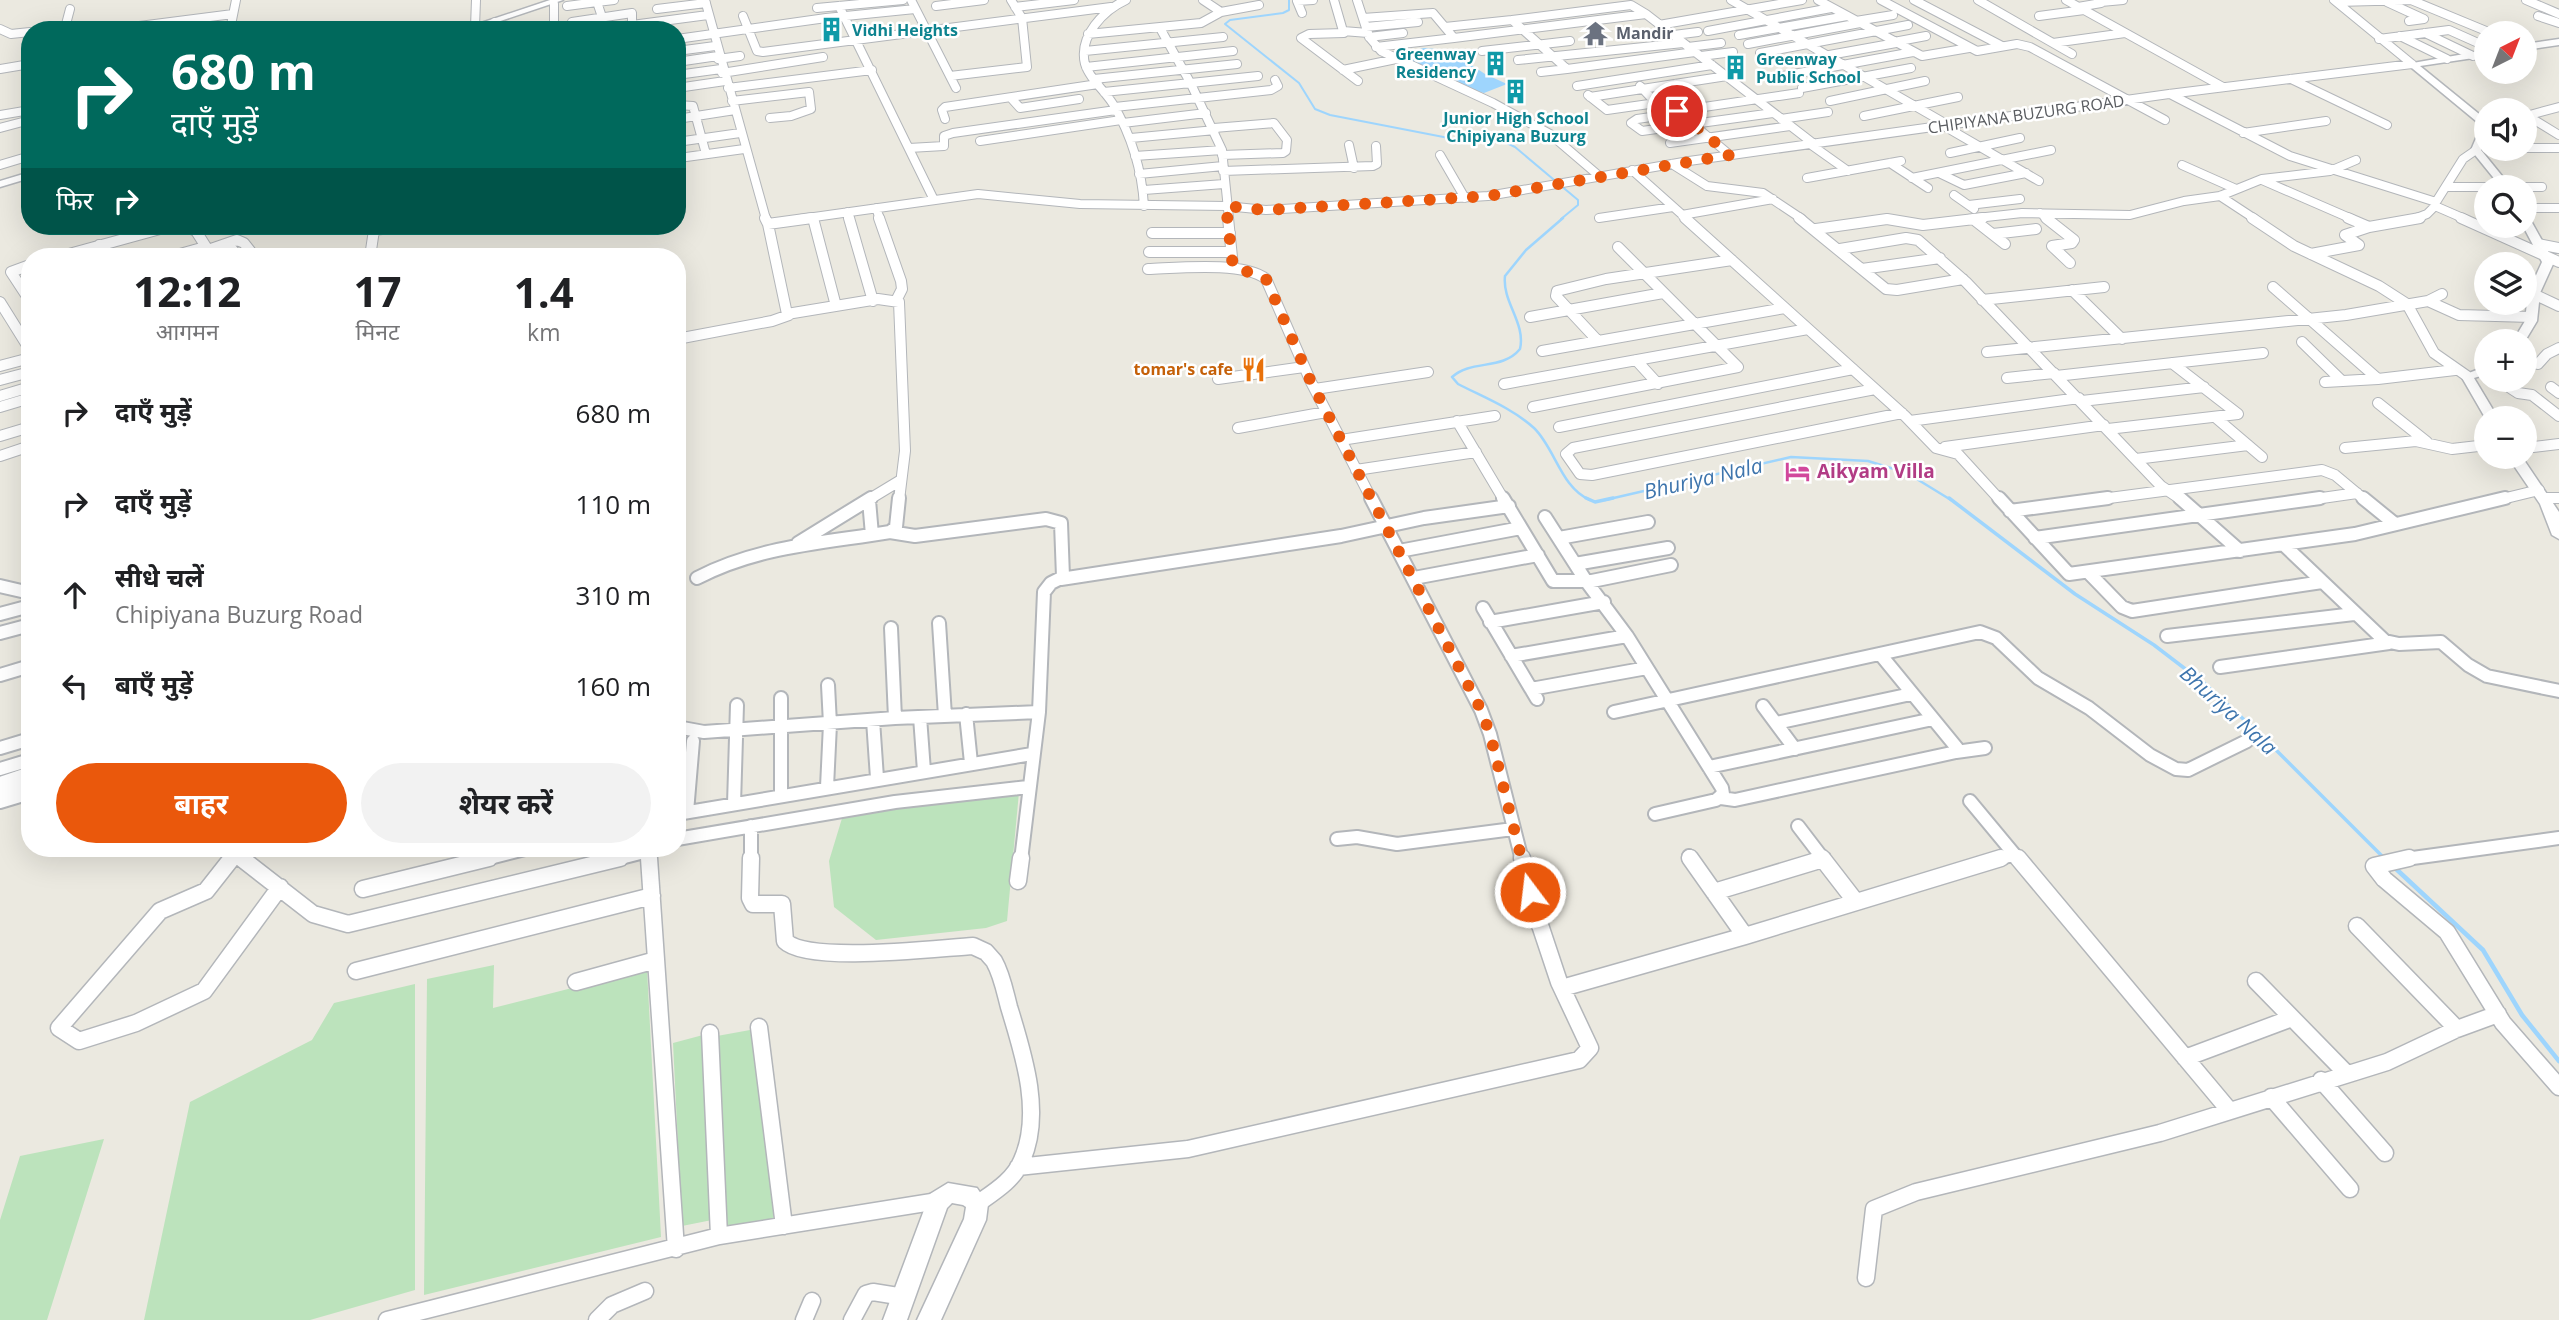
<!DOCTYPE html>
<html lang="hi">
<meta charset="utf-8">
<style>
:root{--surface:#fff;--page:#f2f2f2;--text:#202124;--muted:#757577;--accent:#ea580c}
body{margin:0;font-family:"Open Sans","Noto Sans Devanagari",sans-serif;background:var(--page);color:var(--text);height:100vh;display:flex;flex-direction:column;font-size:26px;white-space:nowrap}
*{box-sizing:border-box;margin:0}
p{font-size:23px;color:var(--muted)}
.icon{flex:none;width:38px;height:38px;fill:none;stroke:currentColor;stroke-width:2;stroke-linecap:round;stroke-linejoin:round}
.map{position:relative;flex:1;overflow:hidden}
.drawer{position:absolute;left:21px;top:248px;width:665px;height:609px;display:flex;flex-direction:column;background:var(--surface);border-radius:28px;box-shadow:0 7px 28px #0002}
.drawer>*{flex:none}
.hud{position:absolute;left:21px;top:21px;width:665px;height:214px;border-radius:28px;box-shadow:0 7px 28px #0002;background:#00695c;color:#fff;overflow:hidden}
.needle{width:46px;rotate:42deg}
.tools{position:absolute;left:2474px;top:21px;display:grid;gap:14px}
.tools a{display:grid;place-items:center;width:63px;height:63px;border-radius:50%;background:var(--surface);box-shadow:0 7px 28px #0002;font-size:35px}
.pin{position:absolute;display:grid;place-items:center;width:60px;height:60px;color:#fff;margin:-30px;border:4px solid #fff;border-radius:50%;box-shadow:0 2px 7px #0007}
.me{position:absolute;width:77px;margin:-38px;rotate:345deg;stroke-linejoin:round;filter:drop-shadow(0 0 5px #0008)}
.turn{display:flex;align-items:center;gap:24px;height:147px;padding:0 35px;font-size:32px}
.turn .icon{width:91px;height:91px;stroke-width:2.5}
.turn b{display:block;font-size:49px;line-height:60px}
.then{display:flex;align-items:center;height:66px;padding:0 35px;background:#0003;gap:14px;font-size:26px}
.eta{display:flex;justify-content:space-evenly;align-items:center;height:119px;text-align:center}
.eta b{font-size:42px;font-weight:700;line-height:49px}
.button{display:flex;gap:14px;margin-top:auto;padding:14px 35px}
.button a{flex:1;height:80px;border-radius:42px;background:var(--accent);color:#fff;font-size:28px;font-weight:700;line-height:80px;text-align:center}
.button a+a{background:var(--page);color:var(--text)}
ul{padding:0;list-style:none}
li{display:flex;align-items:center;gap:21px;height:91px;padding:0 35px}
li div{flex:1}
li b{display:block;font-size:26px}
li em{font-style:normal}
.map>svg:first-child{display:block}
.green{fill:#bce3bc}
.water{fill:#9ed5fd}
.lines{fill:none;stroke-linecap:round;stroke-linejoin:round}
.stream-far3{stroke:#9ed5fd;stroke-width:2}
.stream-far2{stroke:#9ed5fd;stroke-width:2.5}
.stream-far1{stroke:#9ed5fd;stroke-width:3.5}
.stream{stroke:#9ed5fd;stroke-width:4.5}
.minor-far3-casing{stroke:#b3b6ba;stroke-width:10}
.minor-far2-casing{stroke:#b3b6ba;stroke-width:12}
.minor-far1-casing{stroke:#b3b6ba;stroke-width:16}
.minor-casing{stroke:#b3b6ba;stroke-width:19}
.tertiary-casing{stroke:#b3b6ba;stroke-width:3}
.minor-far3{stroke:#fff;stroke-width:8}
.minor-far2{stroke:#fff;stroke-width:10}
.minor-far1{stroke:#fff;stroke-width:12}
.minor{stroke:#fff;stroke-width:16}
.tertiary{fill:#fff;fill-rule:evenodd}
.route{stroke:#ea580c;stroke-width:12;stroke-dasharray:0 21.6}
.labels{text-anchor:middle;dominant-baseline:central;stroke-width:5;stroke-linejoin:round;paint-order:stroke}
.far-culture-label{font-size:16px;font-weight:bold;fill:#0d838f;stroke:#fff;text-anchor:start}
.far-worship-label{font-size:16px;font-weight:bold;fill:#5b616d;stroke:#fff;text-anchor:start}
.far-street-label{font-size:16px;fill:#595c60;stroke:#fff}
.far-food-label{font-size:16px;font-weight:bold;fill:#c56008;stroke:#fff;text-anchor:end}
.hotel-label{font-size:19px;font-weight:bold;fill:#b23c85;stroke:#fff;text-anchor:start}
.water-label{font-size:21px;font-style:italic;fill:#3e75ad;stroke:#fff}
</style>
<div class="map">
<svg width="2559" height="1320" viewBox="0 0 2559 1320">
<rect width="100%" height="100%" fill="#ebe9e0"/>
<path class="green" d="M1019,792L1007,921L986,928L876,940L834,907L829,861L843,815Z
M494,965L493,1008L647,969L661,1237L424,1295L427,979Z
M415,984V1290L310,1320H144L190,1102L312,1040L334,1003Z
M750,1030L755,1038L774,1220L726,1231L717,1036Z
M703,1035L712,1220L682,1226L673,1043Z
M104,1139L47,1320H0V1220L20,1156Z"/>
<path class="water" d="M1424,48L1449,50L1485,74L1507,84L1484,93L1477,91L1397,54Z"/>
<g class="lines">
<path class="stream-far3" d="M1289,0V10L1283,13L1230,20L1225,24L1299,83L1315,109L1330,115L1459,140L1503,141L1515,147L1578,200V205L1561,219"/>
<path class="stream-far2" d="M1563,218L1526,250L1505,276C1502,302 1526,323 1520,349C1502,371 1472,359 1452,377L1458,384C1483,397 1512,408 1534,428C1555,448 1561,488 1590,500
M1605,500L1791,457L1868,461L1907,473L1951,500"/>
<path class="stream-far1" d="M1586,498L1595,502L1613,498
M1949,498L2075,594L2154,645L2205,684L2263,737L2383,857"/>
<path class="stream" d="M2394,867L2483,950L2522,1015L2559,1061"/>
<defs>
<path id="minor-far3" d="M705,0L766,219
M911,0L956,88
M1126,0C1104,10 1078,36 1085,64C1089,78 1105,91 1113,104C1131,135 1142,170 1144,206
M1203,0L1221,12
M1334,0L1343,31L1368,33
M1357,0L1369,37L1381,51L1493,103L1550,134L1598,175
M1731,0L1948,125
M1818,0L1922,56L1969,48
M1881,0L1977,51L2017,44L2030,47L2165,120
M1914,0L2002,46
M1978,0L2072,54
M2066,0L2223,87
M2334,0L2412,64
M2411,0L2491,33
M2526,0L2559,14
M597,2L614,0
M2101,2L2123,0
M2337,2L2412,0
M2387,2L2424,19L2409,21
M554,4V30
M567,6L597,2L602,17
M839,6L934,200
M936,6L984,0
M1015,7L1074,0
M2078,7L2101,3L2098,0
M817,8L903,0
M657,9L706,3
M1302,13L1297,1L1313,0
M743,16L757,51L763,52L1111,7
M2039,16L2084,10
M2538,16L2559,23
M1363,18L1433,13L1454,38L1376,47
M1512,20L1631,5L1646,14
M1856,21L1893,15
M495,22L497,30
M572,22L632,13V25L595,30
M632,25L708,15
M1659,25L1802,0
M475,27L476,0
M1366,27L1418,22
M1445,27L1512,20L1567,69L1695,52
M65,28L70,9
M1160,28L1191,84L1222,150L1229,219
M0,29L11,34L30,32
M43,30L62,27L73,30
M108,30L233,14
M230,30L236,0
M1708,31L1831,8
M1344,33L1309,34L1301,38L1358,81
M2425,33L2473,56
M1088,34L1201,23L1221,12L1259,5
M1674,35L1698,32
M1739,35L1847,16
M2400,36L2447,59
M1369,37L1403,33
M1454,38L1646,14L1814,144
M677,39L826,18L915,9
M2379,39L2449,30L2487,47
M1894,42L1926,36
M2053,43L2125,33
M1748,44L1860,23
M1688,47L1721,43
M677,51L715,46
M1085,51L1223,37
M1482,51L1570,41
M1760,53L1908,25
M1701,56L1733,52
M718,59L740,56
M1518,60L1683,43
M1796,61L1896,43
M677,62L718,56
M1086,67L1233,51
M0,69L30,64
M1343,70L1396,59
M1541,72L1567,69
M722,73L823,57
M677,75L721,69
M950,76L1027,67L1022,18L1011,0
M1783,76L1913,52
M1094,79L1237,64
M2291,79L2387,125
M1675,84L1703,106
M1577,86L1712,65
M677,88L725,81
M728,88L872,70
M1802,88L1911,68
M1104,92L1258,76
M2170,94L2290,156L2436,202L2435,206L2465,219
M1588,95L1607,110L1656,103L1640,86
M1590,97L1727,76
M1011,98L1020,108L1079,99
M732,101L809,92L811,109L791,116L770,118
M1830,101L1925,81
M677,105L693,106L706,154
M1115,107L1271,90L1278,86L1275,80
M1679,113L1637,119L1631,123L1642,131L1773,113
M0,115L30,110
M1864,116L1958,97
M2526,116L2559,107
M2528,116L2559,135
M677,119L735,110
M945,119L942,110L945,107L1098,84
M1781,119L1828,112
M1123,123L1206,113
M1944,126L2039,181
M0,128L30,120
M1214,128L1274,123L1287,140L1286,151L1283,153L1222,155
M2243,133L2326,121
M1131,138L1215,130
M980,141L1121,120
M677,142L740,133
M1670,143L1790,126
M1810,144L1848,171
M1349,145L1354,168
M909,148L944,146V136L953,133L1116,110
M2525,148H2559
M677,149L679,158L744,149
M1950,153L2020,138
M1440,155L1465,198
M1730,155L1677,111L1799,93
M1135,156L1222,150
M1890,163L1928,188
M1672,164L1707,186L1763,193L1802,219
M0,165L30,156
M2182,165L2236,189
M1632,170L1687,219
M1223,171L1373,166L1377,164L1376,146
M1939,173L1964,185L2026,173
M1139,174L1223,166
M1807,178L1901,161
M1912,178L2051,150
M2262,180L2352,219
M2449,187H2542
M1144,190L1224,184
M1954,195L1974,209
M2220,196L2255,219
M2436,202L2463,159L2476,150
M1969,205L2020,199
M876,208L880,219
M2525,208H2559
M847,212L849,219
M2040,213L2048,219
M1682,215L1773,199
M1599,218L1673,207
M800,219L978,194L1080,204L1226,206L1266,210L1488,196L1689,161L2169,94L2412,64
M1883,219H1890
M1968,219L2022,213L2130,215L2184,201L2220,196L2262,179L2330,171L2356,160
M2414,219L2427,214L2435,206"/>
<path id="minor-far2" d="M765,218L768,224L812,218
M813,218L836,306
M849,218L873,301
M879,218L901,281L902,289L897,299
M1228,218L1233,267
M1685,218L1905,416L1936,448L1958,454L2000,500
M1799,218L1886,289L1897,290L1963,279
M2046,218L2074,240L2072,243L2052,246L2070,263
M2252,218L2294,246L2379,286L2407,304L2434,353L2467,376
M2348,218L2369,227L2420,218
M2461,218L2559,262
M1973,219L2005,244
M768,224L787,314L878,299L899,302L905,451L899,500
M185,226L196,231L208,250L237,240L244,243L255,257
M1816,229L1887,219L1923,225L1983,218
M1152,233H1230
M1993,234L2036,229
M2538,244L2559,248
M99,245L109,257
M228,245L239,257
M1840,249L1906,238L1918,240L1966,282L2161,486L2182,500
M1149,252H1230
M2311,254L2359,245L2345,235L2369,227
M58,257L171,226
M169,257L205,247
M370,257L374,230L406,226
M30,265L11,272L30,301
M1148,269C1177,268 1244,261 1266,279L1311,382L1372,500
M1862,269L1940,258
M2273,287L2378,379L2455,370
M2072,290L2122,339
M2525,290L2559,306
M1982,300L2104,287
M2428,301L2459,315L2532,317
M0,302L30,350
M1530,317L1663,293
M677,339L772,321L789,315
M1598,341L1556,296L1557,291L1606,279L1732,260
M2302,342L2342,381
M1542,351L1785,308
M1987,352L2346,315L2428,301L2442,294
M1636,360L1658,384
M2538,364L2547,354L2559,348
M0,366L30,358
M2056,376L2263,353
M2007,378L2054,373
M1218,379L1304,367
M0,380L30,372
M2498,380L2518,393L2532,395L2559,416
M2325,382L2378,379
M1504,384L1808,329
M2551,387L2559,393
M1315,389L1428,372
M1875,389L1573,448L1566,454L1580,474L1592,475L1902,413
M0,396L30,387
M2082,401L2204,387
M2378,403L2427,442
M0,407L30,398
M1533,407L1738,367L1618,247
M2215,417L2262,457
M1457,421L1504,500
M1910,421L2079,398
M1559,427L1853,369
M1238,428L1326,412
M2108,429L2238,414L2172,363
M0,436L30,427
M1341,440L1495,416
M1945,447L2104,425
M2345,448L2416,441L2452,449L2487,445
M2525,448L2559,444
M0,456L30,446
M2136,459L2248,445
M1356,470L1476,452
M2545,498H2559
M868,500L901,480
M2094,500L2322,470L2335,475L2365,500
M2308,500L2357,493
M2498,500L2539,490"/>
<path id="minor-far1" d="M1371,498L1481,710L1490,734L1522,860
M1503,498L1553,581H1592L1671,565
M1999,498L2069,574L2355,534L2505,498
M2180,498L2240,551
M2363,498L2395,524
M869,500L872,535
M2010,511L2108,498
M1545,517L1586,581L1627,636L1722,788L1723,794L1716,800L1655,814
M890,532L915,536L1046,519L1061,523L1063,577L1051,583L1044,592L1039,712L1021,860
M1559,538L1648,522
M2035,538L2320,498
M798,543L871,498
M2284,545L2385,641L2399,644L2441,642L2468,665L2487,676L2559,691
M1399,551L1521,528
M1575,564L1668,548
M2089,573L2122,607L2132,611L2322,582
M697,578C758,546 824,543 890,532L896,527L899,498
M1414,578L1538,555
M1061,579L1341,536L1424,518L1509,506
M0,586L30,593
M1483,608L1537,699
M0,614L30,606
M1490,622L1604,602
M939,623L945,716
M891,628L895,718
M0,633L30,625
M2167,636L2354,614
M1511,656L1627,636
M2220,667L2389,643
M0,675L30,666
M1531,689L1647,668
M781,698V795
M1763,706L1795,749
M1614,712L1980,632L1996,638L2038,678L2089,708L2150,755L2176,769L2188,770L2247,741
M966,714L971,763
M920,717L924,771
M873,720L877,778
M1776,723L1911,694
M677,727L704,732L895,718L1039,712
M0,748L30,739
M1956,752L1985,748
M1709,767L1933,719
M0,769L30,760
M0,783L30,773
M827,787L830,724L828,685
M0,793L30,783
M1721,798L1735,800L1956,752L1957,748L1880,654
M1970,801L2019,860
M0,802L30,793
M734,804L737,705
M687,812L693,741
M677,814L1032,754
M1798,826L1824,860
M677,839L895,802L1028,787
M1337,839L1357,837L1397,844L1513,829
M227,849L244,860
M648,849L649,860
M1689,856L1691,860
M231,860L235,854
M482,860L525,849
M613,860L648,851
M751,860V826
M1996,860L2014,854
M2398,860L2559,838"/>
<path id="minor" d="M232,858L206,891L160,911L59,1028L79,1041L136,1023L204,991L280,887
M241,858L313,914L348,924L620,858
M649,858L676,1249
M751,858L750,898L753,904H782L785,941C808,964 938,948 973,946L986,952L994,961C1002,975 1005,992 1009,1007C1023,1053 1043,1113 1022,1160C1014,1180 994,1192 977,1204
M1690,858L1745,936
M1822,858L1856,902
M2018,858L2229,1110
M2409,858L2374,866L2384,879L2447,932L2503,1023L2559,1087
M1018,881L1021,858
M363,889L489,858
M1714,892L1823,859
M2357,926L2457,1029
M356,971L652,896
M2256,981L2346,1073
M576,982L656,960
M1562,988L1745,936L2001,858
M759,1027L784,1226
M710,1033L719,1236
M2185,1058L2292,1018
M2321,1080L2385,1153
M2271,1097L2350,1189
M1018,1167L1188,1149L1579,1060L1590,1048L1559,982L1536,913L1522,858
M1866,1278L1874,1209L1916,1192L2160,1133L2387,1062L2457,1029L2498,1014
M387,1320L719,1236L938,1201
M597,1320L612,1305L645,1291
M804,1320L812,1301
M852,1320L866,1294L873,1292L904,1297"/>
<path id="tertiary" d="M550,0H563L474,30H460Z
M2559,39V45L2525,50V44Z
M2487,50V56L2420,66L2484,118L2487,136L2481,150L2511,187H2501L2471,150L2479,131L2476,121L2407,64Z
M30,172V178L0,187V181Z
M2525,216L2530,219L2554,262L2540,293L2537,321L2525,341H2513L2525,321L2528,293L2542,262L2523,226H2525Z
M2487,366V374L2474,378L2498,418H2487V421L2461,376Z
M2508,457H2522L2559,512V539L2552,535L2540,504Z
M948,1183L977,1188L988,1204L986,1220L941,1320H917L964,1219L966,1207L963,1205L952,1203L947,1208L907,1320H883L930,1194Z"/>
</defs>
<use href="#minor-far3" class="minor-far3-casing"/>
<use href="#minor-far2" class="minor-far2-casing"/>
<use href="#minor-far1" class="minor-far1-casing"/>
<use href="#minor" class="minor-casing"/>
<use href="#tertiary" class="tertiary-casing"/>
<use href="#minor-far3" class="minor-far3"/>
<use href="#minor-far2" class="minor-far2"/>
<use href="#minor-far1" class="minor-far1"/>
<use href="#minor" class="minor"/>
<use href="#tertiary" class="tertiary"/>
</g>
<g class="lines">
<path class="route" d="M1530,892L1490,734L1481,710L1311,382L1266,279C1256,268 1243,275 1233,267L1226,206L1266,210L1488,196L1730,155L1677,111"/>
</g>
<defs>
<symbol id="building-bare" viewBox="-9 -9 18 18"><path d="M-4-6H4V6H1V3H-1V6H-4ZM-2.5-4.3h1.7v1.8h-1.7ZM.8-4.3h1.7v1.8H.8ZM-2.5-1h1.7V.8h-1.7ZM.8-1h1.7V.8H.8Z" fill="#0f9aa8" stroke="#fff" stroke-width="2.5" paint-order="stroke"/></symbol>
<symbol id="temple-bare" viewBox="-9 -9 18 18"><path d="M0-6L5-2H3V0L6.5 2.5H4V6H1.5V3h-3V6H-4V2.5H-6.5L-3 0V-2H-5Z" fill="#6b7280" stroke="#fff" stroke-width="2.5" paint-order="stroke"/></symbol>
<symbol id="restaurant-bare" viewBox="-9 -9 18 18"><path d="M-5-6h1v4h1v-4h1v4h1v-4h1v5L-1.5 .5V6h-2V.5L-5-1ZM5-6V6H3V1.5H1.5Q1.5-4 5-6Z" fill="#e8710a" stroke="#fff" stroke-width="2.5" paint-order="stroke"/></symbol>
<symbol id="hotel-bare" viewBox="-9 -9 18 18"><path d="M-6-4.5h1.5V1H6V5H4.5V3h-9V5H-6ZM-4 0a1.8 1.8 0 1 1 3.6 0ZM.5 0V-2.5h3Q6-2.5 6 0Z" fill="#d1479c" stroke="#fff" stroke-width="2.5" paint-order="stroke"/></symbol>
</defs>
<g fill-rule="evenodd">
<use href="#building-bare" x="814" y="12" width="35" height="35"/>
<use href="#temple-bare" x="1578" y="16" width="35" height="35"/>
<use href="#building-bare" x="1478" y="46" width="35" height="35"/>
<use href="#building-bare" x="1718" y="50" width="35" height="35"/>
<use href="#building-bare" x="1498" y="74" width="35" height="35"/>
<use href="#restaurant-bare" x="1236" y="352" width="35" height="35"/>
<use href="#hotel-bare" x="1780" y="454" width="35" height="35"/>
</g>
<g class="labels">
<g class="far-culture-label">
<text x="852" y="30">Vidhi Heights</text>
<text x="1476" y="54" text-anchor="end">Greenway<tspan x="1476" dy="18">Residency</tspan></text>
<text x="1756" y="59">Greenway<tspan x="1756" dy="18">Public School</tspan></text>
<text x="1516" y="118" text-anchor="middle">Junior High School<tspan x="1516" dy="18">Chipiyana Buzurg</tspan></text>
</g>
<g class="far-worship-label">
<text x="1616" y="33">Mandir</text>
</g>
<g class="far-street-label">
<text transform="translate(2026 114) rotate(-8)">CHIPIYANA BUZURG ROAD</text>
</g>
<g class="far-food-label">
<text x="1233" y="369">tomar's cafe</text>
</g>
<g class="hotel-label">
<text x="1817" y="471">Aikyam Villa</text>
</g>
<g class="water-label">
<text transform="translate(1703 478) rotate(-13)">Bhuriya Nala</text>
<text transform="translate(2229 710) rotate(42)">Bhuriya Nala</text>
</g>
</g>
</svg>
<div class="tools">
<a><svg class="needle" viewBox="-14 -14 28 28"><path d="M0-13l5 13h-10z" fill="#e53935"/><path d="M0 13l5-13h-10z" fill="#757577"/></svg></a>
<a><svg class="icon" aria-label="sound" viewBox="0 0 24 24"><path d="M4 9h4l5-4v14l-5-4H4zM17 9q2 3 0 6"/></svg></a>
<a><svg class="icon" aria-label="search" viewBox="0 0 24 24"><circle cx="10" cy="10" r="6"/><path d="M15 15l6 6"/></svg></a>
<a><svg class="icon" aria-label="layers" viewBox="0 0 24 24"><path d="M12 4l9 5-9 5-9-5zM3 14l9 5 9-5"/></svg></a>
<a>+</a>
<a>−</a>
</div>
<div class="pin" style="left:1677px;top:111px;background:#d93025"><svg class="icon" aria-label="arrive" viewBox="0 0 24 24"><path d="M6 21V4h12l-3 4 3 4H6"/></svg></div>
<svg class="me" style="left:1530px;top:892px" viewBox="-20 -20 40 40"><circle r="17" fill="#ea580c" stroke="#fff" stroke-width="3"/><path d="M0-11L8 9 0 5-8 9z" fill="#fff"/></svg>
<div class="hud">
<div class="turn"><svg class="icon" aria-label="right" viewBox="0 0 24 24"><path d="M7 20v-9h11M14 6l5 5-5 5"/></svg><div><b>680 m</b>दाएँ मुड़ें</div></div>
<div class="then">फिर<svg class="icon" aria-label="right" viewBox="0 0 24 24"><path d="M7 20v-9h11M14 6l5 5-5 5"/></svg></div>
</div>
<section class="drawer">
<div class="eta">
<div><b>12:12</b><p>आगमन</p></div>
<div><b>17</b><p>मिनट</p></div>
<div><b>1.4</b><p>km</p></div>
</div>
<ul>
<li><svg class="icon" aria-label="right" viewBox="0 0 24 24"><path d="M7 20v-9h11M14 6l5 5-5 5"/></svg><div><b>दाएँ मुड़ें</b></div><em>680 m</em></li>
<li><svg class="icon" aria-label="right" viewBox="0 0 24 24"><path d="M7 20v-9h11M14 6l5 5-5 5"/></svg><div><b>दाएँ मुड़ें</b></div><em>110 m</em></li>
<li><svg class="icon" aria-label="ahead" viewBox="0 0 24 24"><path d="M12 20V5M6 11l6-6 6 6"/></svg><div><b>सीधे चलें</b><p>Chipiyana Buzurg Road</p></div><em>310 m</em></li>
<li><svg class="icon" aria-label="left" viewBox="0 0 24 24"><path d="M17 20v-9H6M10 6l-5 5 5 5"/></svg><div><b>बाएँ मुड़ें</b></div><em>160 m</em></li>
</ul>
<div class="button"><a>बाहर</a><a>शेयर करें</a></div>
</section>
</div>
